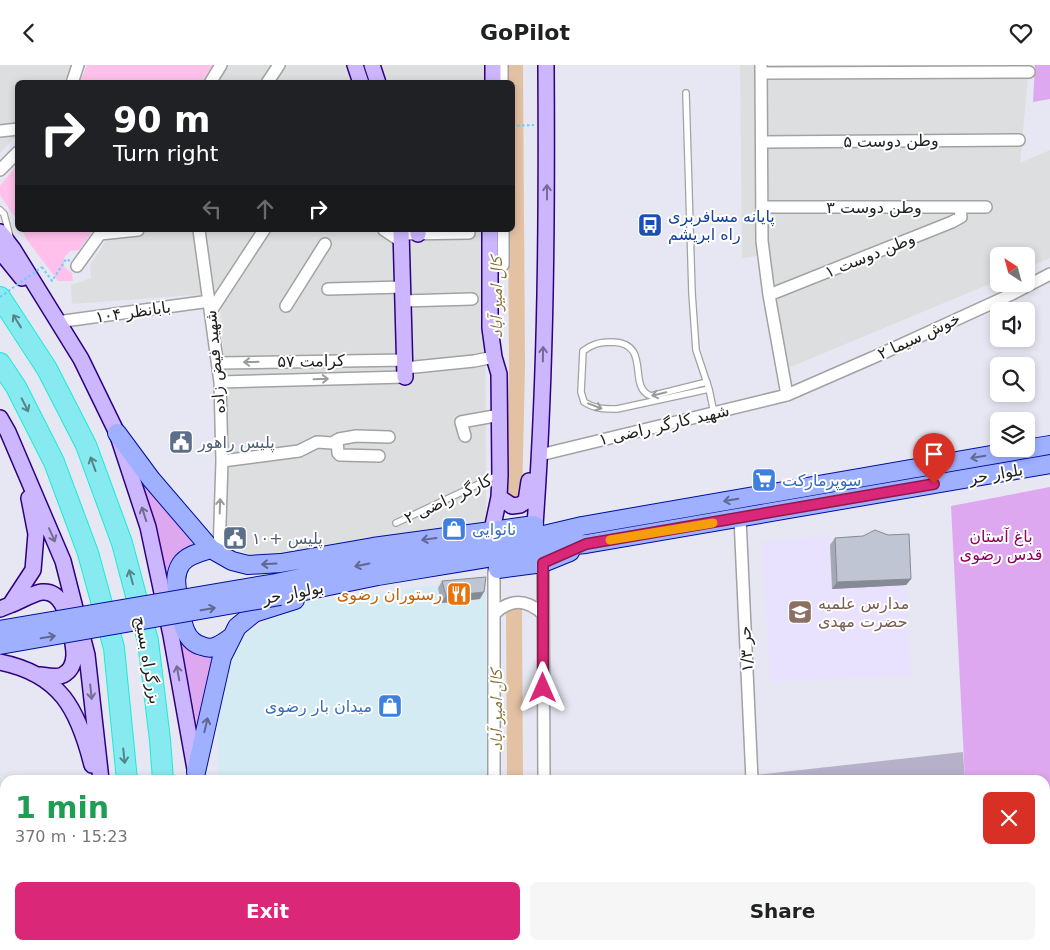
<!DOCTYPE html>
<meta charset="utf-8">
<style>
:root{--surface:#fff;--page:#f6f6f6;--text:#202124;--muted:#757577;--accent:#db2777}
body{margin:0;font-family:"DejaVu Sans","Noto Naskh Arabic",sans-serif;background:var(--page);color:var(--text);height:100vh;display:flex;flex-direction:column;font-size:19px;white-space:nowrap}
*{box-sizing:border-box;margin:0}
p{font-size:16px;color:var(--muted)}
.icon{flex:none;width:28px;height:28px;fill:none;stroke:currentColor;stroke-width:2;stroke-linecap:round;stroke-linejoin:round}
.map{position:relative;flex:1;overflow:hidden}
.details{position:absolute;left:0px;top:710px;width:1050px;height:175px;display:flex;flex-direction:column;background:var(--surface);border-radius:15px 15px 0 0;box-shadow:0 2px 8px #0003}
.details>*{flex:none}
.banner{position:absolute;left:15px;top:15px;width:500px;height:152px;border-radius:8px;box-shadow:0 2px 8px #0003;background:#202124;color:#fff;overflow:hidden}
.needle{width:32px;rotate:324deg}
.controls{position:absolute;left:990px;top:182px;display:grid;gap:10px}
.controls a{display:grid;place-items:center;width:45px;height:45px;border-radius:8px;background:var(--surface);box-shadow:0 2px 8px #0003;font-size:25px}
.pin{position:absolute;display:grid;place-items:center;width:42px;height:42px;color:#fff;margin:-51px -21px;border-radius:50% 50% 50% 0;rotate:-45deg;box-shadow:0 0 5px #0007}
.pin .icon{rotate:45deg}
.me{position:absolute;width:55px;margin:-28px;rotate:0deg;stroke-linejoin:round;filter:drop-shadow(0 0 4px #0008)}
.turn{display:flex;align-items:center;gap:18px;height:105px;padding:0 15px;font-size:22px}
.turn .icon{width:65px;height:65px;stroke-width:2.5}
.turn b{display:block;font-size:35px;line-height:42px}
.lanes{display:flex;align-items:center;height:48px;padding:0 15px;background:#0003;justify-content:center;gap:25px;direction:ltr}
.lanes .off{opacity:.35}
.round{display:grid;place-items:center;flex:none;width:52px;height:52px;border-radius:8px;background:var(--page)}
.headline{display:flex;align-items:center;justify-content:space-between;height:85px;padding:0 15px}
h1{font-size:30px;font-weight:800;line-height:38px;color:#1e9e55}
.action{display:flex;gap:10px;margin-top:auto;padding:10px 15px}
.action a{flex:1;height:58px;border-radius:8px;background:var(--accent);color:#fff;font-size:20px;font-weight:800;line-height:58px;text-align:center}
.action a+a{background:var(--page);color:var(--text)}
header{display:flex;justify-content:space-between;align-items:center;height:65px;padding:0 15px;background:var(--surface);font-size:22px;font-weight:800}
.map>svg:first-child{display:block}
.residential{fill:#dddedf}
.commercial{fill:#d4ebf4}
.industrial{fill:#d8ece0}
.education{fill:#e9e2ff}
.construction{fill:#b6b1c8}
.grass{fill:#dea8f0}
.park{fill:#ffc1eb}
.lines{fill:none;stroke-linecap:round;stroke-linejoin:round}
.river{stroke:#e3c1a3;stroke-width:16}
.lane-casing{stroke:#a2a2a2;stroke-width:8}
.street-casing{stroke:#a2a2a2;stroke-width:14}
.secondary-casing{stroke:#2d007f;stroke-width:18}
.primary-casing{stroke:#000e9d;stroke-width:20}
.highway-casing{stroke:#17ecd7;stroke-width:22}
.path{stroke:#6acbff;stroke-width:2;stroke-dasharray:2.5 2.5;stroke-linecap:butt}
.lane{stroke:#fff;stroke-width:5.5}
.street{stroke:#fff;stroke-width:11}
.secondary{stroke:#ccb7ff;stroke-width:15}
.primary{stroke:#9eb0ff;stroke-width:18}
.highway{stroke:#87eaf0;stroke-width:20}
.primary-bridge-casing{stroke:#000e9d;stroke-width:20;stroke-linecap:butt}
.path-bridge{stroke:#6acbff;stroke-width:2;stroke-dasharray:2.5 2.5;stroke-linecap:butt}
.primary-bridge{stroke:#9eb0ff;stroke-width:18}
.wall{fill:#a4a9b5}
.shaded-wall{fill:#868a93}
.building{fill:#bfc5d2;stroke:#868a93}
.oneway{stroke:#766c90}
.oneway2{stroke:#548688}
.oneway3{stroke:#9b9b9b}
.oneway4{stroke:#606890}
.route-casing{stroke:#8e194d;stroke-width:12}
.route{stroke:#db2777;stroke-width:9}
.slow{stroke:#f59e0b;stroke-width:9}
.labels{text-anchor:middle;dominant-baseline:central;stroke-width:4;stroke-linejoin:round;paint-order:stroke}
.street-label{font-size:16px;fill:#212121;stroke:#fff}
.transit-label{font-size:16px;fill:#164399;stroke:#fff;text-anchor:start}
.service-label{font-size:16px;fill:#4e5e75;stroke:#fff;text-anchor:start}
.shop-label{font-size:16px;fill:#366cbe;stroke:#fff;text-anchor:start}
.park-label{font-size:16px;fill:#8c015f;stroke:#fff}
.food-label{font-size:16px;fill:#c56008;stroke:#fff;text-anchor:end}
.education-label{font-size:16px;fill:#785e54;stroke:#fff;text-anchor:start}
.water-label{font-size:18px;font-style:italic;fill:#887233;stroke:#fff}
</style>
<header><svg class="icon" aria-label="back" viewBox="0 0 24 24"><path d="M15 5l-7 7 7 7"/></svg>GoPilot<svg class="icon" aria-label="heart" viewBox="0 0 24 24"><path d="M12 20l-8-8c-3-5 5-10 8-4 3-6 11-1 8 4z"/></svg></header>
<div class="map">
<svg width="1050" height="885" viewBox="0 0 1050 885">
<rect width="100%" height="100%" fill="#e6e7f2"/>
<path class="residential" d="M0,0H71L64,17L18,18L17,70L0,88Z
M224,0H484V17L212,18Z
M740,0H1029L1020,98L1050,85V193L1026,203V191H999V215L788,303L767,190L742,193Z
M113,165H485L486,458L272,500L227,479L228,380L220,228L72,239L71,220L91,213L90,200Z
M764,881V885H680Z"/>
<path class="commercial" d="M485,514L489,715H218L217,639L241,572L294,538Z
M222,880H492V885H222Z"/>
<path class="industrial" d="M0,705L5,735V880H29L30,885H0Z"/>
<path class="education" d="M830,472V480L904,476L911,610L770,617L762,475Z"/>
<path class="construction" d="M963,687L965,715H756V710Z
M764,880H975V885H765Z"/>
<path class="grass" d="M1035,0H1050V34L1033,37Z
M140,414L195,481L179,486L167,513Z
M1050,422V885H975V880H1045V715H965L951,441Z
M181,578L198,591L214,592L197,661Z"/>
<path class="park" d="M87,0H213L201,17H80Z
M17,100V155L0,130V121Z
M22,165H93L79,185L70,186L64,193V202L72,208L73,216H58L27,175Z"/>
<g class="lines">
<path class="river" d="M514,434L517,300L515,0
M514,545L515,715
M515,885V880"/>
<defs>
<path id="lane" d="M686,28L692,228L696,285L709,324L714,348
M0,145L4,149L10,172
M707,317L651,331C626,322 653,278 612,277C600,277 592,279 583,286L581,327L584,337C595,344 604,344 617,344L709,324
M396,458L498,410"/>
<path id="street" d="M502,0V18
M761,0L762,176L769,230L787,330
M761,8L1029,7
M72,18L78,0
M210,18L221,0
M267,18L279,0
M0,66L18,64
M763,77L1019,75
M0,105L18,87
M762,142H986
M199,165L220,317L222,396L219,489
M384,165L402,177
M100,169L138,165
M402,169L469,168
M503,200V165
M77,201L100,169L105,165
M328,224L403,222
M769,230L952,157L961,152L960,143
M403,236L472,234
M286,241L325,179
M211,246L264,165
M57,257L210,236
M218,298L405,295
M405,303L474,296L494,292
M220,317L405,312
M465,371L461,357L500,350
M337,375L338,388L340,390L379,391
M540,390L787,330L881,289L1012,229L1050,209
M222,396L299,386L317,377L332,378L339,374L356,371L389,372
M740,453L752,715
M543,498L544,715
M494,505V715
M494,549C511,533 526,534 543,549
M494,880V885
M544,880V885
M313,885V880"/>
<path id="secondary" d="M355,0L361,18
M372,0L378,18
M493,0V18
M401,165L405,312
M418,165V169
M490,165V263L494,292L499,309L500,410L499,432L492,465
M0,167L13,184L81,294L117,368L148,462L171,570L195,704
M0,186L22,213
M0,353L8,367L63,496L87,590L101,715
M499,432L512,441L520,440L526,436L529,416
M535,460C546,307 547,153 546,0
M10,540C19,537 33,528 42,527C62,525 67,550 70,564C73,578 80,601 63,610C57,613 48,611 40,610
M0,544L10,540L33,505L36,469L29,433
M0,597C60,609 78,644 92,700
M96,880V885
M109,880V885
M196,880V885
M213,880V885"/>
<path id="primary" d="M117,368L151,414L211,484L232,496L248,500L281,498L373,482L534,460
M1026,384L1050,380
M211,484C201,487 187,490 181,499C173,511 177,524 179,537C182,554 183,576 202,581C207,583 213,583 217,581C222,579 226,576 230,573
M498,504L543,498L570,487
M276,518L375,497L531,473L582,461L1026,384
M280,531L378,511L554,482L586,479L1050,399
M196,707L222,592L237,562L254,548L295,535"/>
<path id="highway" d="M0,232L47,304L86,380L122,478L148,576L160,675L163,715
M0,298L16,322L54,397L88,488L114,583L127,715
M138,880V885
M173,880V885"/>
</defs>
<use href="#lane" class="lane-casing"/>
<use href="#street" class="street-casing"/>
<use href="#secondary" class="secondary-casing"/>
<use href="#primary" class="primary-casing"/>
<use href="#highway" class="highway-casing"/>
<path class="path" d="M512,61L534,60
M42,202L52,216L66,194L70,196
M1045,865H1050"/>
<use href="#lane" class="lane"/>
<use href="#street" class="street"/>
<use href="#secondary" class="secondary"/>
<use href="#primary" class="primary"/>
<use href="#highway" class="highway"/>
<defs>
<path id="primary-bridge" d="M0,565L276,518
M0,580L280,531"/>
</defs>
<use href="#primary-bridge" class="primary-bridge-casing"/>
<path class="path-bridge" d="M0,232L42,202"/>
<use href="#primary-bridge" class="primary-bridge"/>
</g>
<path class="wall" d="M835,473L911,514L906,520L832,524L830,480Z
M442,516L480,534L441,538L438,523Z
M848,880H904L899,885H854Z"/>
<path class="shaded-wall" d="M911,514L906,520L832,524L837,517Z
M484,527L480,534L441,538L446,531Z"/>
<path class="building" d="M875,465L888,470L909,469L911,514L837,517L835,473L863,471Z
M486,512L484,527L446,531L442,516Z
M838,880H842L848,885H834Z
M865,880H902L897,885H870Z
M922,880H936L940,883L943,880H945L949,884V885H918Z"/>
<defs><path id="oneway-shaft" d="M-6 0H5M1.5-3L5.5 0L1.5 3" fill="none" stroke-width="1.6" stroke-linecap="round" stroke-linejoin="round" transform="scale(1.25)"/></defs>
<g class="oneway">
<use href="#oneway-shaft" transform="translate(547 127) rotate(-90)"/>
<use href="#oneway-shaft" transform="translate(543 289) rotate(-89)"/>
<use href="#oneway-shaft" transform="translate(144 449) rotate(-108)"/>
<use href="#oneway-shaft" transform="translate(52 470) rotate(66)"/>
<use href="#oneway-shaft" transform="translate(178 608) rotate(-100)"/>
<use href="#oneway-shaft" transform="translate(91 627) rotate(84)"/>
</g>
<g class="oneway2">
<use href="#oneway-shaft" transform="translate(17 256) rotate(-122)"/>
<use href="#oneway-shaft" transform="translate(25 340) rotate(63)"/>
<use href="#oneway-shaft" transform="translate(93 399) rotate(-110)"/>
<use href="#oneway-shaft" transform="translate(131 512) rotate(-105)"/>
<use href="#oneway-shaft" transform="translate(124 691) rotate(84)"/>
</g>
<g class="oneway3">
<use href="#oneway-shaft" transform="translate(251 297) rotate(179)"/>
<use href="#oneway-shaft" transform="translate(321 314) rotate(-2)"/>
<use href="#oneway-shaft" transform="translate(659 329) rotate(166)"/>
<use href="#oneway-shaft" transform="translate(595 341) rotate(21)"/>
<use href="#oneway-shaft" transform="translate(220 441) rotate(-88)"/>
</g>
<g class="oneway4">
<use href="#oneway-shaft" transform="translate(978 392) rotate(170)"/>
<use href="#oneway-shaft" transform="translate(731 435) rotate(170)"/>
<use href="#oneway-shaft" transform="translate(429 474) rotate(172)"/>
<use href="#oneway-shaft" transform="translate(269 499) rotate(177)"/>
<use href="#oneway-shaft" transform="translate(362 500) rotate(168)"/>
<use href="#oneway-shaft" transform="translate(208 544) rotate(-10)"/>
<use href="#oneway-shaft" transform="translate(48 572) rotate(-10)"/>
<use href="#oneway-shaft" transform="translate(206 660) rotate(-77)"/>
</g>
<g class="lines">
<defs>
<path id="route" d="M543,623V498L586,479L934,419"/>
</defs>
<use href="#route" class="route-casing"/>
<use href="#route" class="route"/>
<path class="slow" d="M610,475L713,458"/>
</g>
<defs>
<symbol id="bus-square" viewBox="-11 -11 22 22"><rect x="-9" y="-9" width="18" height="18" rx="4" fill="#1a4fb4" stroke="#fff"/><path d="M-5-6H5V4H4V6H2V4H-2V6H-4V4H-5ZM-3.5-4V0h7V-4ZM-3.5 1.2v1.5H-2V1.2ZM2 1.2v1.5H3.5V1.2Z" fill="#fff"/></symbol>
<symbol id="civic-square" viewBox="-11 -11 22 22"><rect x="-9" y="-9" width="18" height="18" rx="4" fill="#5c6f8a" stroke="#fff"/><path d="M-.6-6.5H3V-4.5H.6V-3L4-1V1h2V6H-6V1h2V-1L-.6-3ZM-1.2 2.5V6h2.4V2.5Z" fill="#fff"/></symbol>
<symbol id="supermarket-square" viewBox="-11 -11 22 22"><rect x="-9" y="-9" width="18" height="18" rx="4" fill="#3f7fe0" stroke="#fff"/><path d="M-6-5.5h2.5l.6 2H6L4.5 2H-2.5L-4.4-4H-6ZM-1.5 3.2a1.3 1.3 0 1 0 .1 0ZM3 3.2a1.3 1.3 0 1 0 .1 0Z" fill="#fff"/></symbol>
<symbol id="shop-square" viewBox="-11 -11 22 22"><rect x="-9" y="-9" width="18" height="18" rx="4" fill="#3f7fe0" stroke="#fff"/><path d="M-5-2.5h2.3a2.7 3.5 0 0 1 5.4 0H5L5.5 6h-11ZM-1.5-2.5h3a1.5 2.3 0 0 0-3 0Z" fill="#fff"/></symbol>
<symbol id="restaurant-square" viewBox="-11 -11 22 22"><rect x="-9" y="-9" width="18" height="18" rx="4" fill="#e8710a" stroke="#fff"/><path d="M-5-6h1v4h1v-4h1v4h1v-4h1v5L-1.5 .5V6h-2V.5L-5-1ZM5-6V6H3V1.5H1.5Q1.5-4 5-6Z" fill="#fff"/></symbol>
<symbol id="university-square" viewBox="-11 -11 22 22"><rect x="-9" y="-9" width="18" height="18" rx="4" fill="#8d6e63" stroke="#fff"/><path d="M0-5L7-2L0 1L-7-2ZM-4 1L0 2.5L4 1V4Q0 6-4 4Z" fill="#fff"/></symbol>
</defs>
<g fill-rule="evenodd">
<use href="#bus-square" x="636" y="146" width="28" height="28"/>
<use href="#civic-square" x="167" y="363" width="28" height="28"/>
<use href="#supermarket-square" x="750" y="401" width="28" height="28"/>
<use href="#shop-square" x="440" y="450" width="28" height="28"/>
<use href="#civic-square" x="221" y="459" width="28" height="28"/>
<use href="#restaurant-square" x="445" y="515" width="28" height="28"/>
<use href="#university-square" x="786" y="533" width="28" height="28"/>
<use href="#shop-square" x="376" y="627" width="28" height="28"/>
</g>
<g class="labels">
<g class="street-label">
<text transform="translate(891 76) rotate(-1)">وطن دوست ۵</text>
<text x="874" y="142">وطن دوست ۳</text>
<text transform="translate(870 190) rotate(-22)">وطن دوست ۱</text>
<text transform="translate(133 247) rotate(-8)">بابانظر ۱۰۴</text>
<text transform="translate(919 271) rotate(-25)">خوش سیما ۲</text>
<text transform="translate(311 296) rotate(-1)">کرامت ۵۷</text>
<text transform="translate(215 297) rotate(-95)">شهید فیض زاده</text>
<text transform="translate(664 360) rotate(-13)">شهید کارگر راضی ۱</text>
<text transform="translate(996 409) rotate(-10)">بلوار حر</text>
<text transform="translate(448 434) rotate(-25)">کارگر راضی ۲</text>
<text transform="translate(293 528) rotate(-11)">بولوار حر</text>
<text transform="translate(746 584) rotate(-93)">حر ۱/۳</text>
<text transform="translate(148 595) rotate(80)">بزرگراه بسیج</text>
</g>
<g class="transit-label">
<text x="668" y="151">پایانه مسافربری<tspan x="668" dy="18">راه ابریشم</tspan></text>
</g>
<g class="service-label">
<text x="198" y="377">پلیس راهور</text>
<text x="252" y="473">پلیس +۱۰</text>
</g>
<g class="shop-label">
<text x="782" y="415">سوپرمارکت</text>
<text x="472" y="464">نانوایی</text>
<text x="372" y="641" text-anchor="end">میدان بار رضوی</text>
</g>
<g class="park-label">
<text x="1001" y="471">باغ آستان<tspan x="1001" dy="18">قدس رضوی</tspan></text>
</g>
<g class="food-label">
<text x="442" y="529">رستوران رضوی</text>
</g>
<g class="education-label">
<text x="818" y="538">مدارس علمیه<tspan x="818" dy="18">حضرت مهدی</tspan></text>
</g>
<g class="water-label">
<text transform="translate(495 232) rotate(-90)">کال امیر آباد</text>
<text transform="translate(495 645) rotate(-90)">کال امیر آباد</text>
</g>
</g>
</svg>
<div class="controls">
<a><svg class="needle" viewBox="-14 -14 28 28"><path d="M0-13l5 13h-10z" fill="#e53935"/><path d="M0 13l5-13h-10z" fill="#757577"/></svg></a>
<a><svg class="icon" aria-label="sound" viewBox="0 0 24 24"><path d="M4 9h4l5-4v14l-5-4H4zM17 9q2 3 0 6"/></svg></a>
<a><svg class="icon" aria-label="search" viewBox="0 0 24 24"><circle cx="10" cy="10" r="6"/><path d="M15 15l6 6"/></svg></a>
<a><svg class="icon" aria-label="layers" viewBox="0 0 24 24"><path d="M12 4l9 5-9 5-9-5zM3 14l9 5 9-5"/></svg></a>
</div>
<div class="pin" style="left:934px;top:419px;background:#d93025"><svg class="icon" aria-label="arrive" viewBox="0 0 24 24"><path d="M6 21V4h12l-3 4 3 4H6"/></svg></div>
<svg class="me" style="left:543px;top:623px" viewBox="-20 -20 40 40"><path d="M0-17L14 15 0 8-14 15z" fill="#db2777" stroke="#fff" stroke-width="4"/></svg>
<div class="banner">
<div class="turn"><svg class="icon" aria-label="right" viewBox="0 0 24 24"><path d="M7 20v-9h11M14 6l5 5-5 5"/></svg><div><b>90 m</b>Turn right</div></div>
<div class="lanes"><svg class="icon off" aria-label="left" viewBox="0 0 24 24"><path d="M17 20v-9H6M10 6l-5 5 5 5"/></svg><svg class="icon off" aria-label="ahead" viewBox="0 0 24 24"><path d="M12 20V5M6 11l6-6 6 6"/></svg><svg class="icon" aria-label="right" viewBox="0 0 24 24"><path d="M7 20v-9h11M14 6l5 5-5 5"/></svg></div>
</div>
<section class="details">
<div class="headline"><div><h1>1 min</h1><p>370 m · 15:23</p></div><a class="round" style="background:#d93025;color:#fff"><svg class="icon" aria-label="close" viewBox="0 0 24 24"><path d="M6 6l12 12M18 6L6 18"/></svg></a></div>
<div class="action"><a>Exit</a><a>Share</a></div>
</section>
</div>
